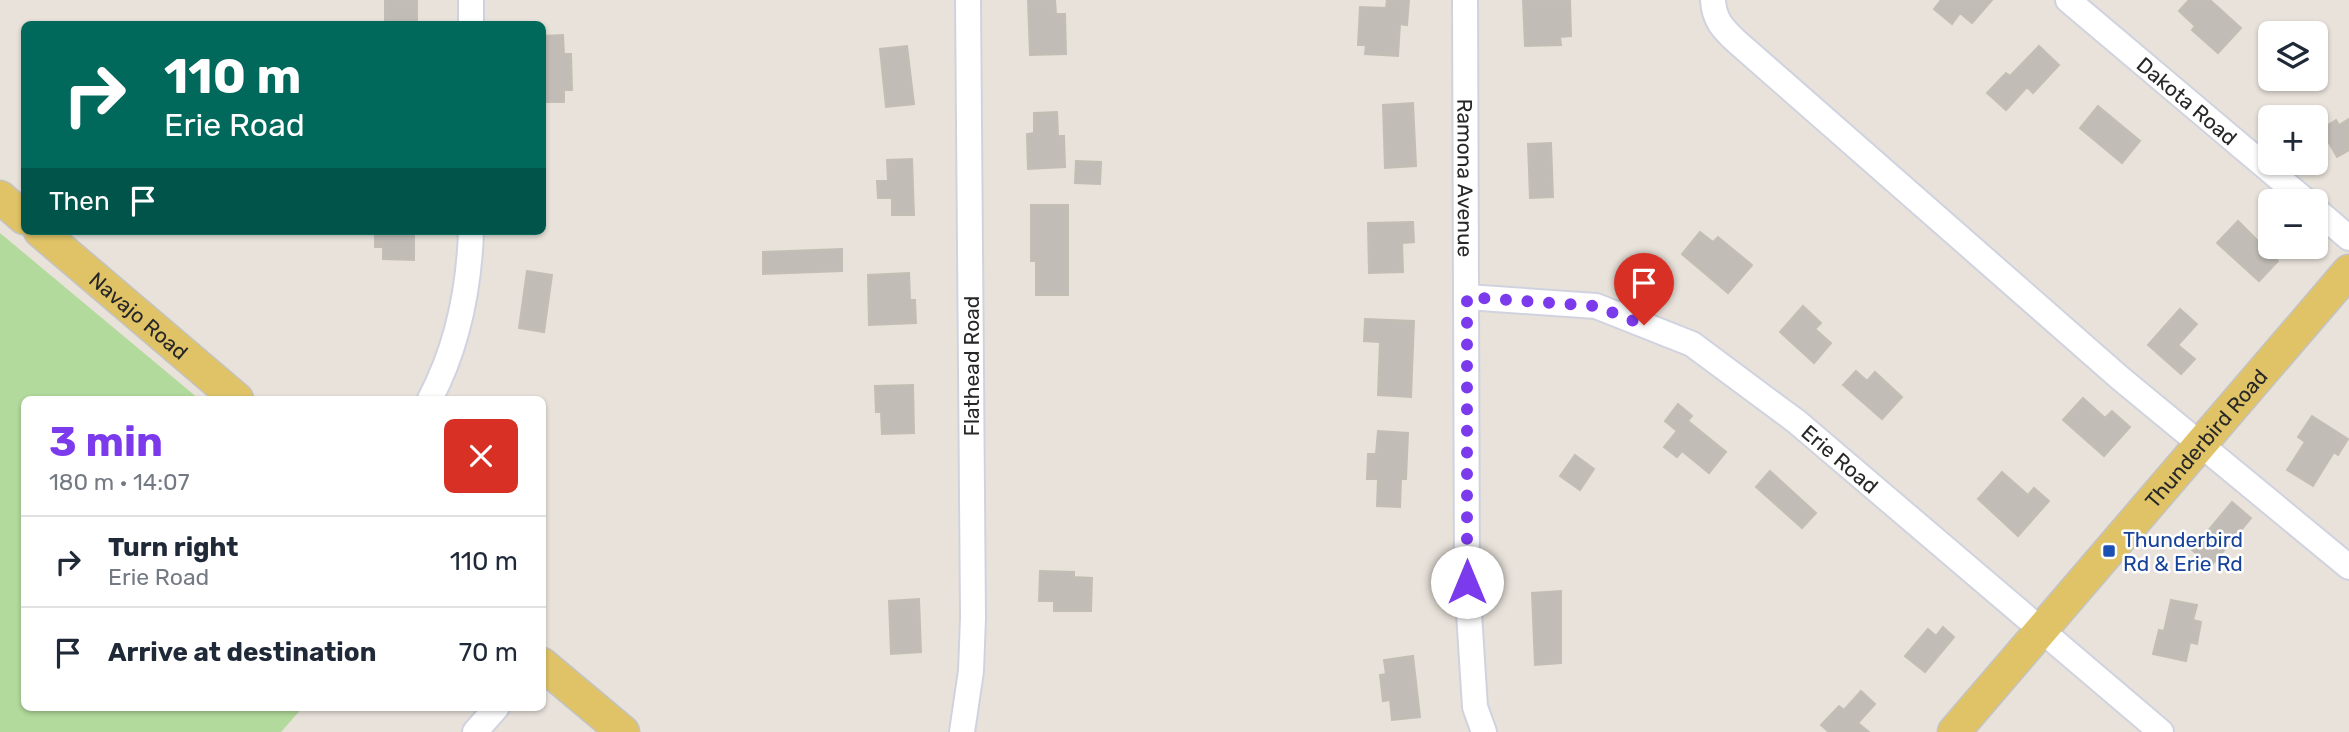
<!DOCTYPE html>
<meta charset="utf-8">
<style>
:root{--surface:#fff;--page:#f2f2f3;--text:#1f2937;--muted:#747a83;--line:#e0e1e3;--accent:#7c3aed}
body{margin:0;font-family:Rubik,sans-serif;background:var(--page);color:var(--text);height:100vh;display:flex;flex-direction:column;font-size:26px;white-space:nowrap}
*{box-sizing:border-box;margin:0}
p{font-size:23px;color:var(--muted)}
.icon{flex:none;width:38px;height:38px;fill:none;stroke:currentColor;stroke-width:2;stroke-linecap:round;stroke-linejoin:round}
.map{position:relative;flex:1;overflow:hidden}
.drawer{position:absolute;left:21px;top:396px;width:525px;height:315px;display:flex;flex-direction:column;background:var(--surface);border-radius:10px;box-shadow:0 2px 5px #0004}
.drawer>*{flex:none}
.guide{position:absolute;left:21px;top:21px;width:525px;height:214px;border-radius:10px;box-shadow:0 2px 5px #0004;background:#00695c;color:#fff;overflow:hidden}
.tools{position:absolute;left:2258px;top:21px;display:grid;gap:14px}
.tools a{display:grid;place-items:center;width:70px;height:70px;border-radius:10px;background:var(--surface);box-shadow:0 2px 5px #0004;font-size:35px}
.pin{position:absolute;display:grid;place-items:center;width:60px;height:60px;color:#fff;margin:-72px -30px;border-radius:50% 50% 50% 0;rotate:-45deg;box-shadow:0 0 7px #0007}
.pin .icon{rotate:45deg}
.me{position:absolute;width:77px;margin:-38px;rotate:0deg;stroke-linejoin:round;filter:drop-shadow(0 0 5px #0008)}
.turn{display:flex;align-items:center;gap:24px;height:147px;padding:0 28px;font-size:32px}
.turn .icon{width:91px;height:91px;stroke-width:2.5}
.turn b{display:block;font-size:49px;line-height:60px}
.then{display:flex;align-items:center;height:66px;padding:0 28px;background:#0003;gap:14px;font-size:26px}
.round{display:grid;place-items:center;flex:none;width:74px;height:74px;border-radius:10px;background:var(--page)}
.summary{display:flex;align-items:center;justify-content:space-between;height:119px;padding:0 28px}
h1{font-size:42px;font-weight:700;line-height:52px;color:var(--accent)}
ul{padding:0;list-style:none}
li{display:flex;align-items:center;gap:21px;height:91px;padding:0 28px;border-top:2px solid var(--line)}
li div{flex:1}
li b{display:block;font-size:26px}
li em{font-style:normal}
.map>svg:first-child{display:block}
.green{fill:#b2da9c}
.building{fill:#c1bcb6;stroke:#c3beb4;stroke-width:2}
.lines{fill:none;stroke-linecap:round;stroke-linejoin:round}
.minor-casing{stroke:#d0d3df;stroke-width:28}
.major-casing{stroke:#c3c3c3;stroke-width:35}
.minor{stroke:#fff;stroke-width:24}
.major{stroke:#e0c367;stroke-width:32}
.route{stroke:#7c3aed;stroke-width:12;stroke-dasharray:0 21.6}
.transit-dot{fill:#1a4fb4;stroke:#fff;stroke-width:2.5}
.labels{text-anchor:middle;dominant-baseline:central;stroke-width:5;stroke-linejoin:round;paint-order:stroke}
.street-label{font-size:21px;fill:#272727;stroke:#fff}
.transit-label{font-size:21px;fill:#164399;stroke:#fff;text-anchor:start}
</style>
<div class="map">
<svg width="2349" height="732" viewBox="0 0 2349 732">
<rect width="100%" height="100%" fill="#e8e2da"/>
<path class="green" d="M0,233L199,399H24V707H303L281,732H0Z"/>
<path class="building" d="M385,0H417V24H385Z
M1028,0H1055L1056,14H1065L1066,54L1030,55Z
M1387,0H1409L1407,25L1400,24L1398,56L1365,54L1366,45H1358L1360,7L1386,8Z
M1523,0H1570L1571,36L1560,37L1561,45L1525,46Z
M1941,0H1992L1972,23L1960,13L1952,24L1934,9Z
M2189,0H2210L2241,28L2218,53L2192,30L2195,26L2179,11Z
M563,35L564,54H571L572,90H564V102H542V36Z
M907,46L914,104L886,107L880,49Z
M2039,46L2059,65L2033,93L2027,87L2006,110L1987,93L2006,73L2010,76Z
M1413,103L1416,166L1385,168L1383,105Z
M2098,106L2140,141L2122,163L2080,128Z
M1057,112L1058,136H1064L1065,167L1028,169L1027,134L1034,133V113Z
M2349,119V150L2337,157L2321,129L2336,120L2339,125Z
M1551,143L1553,197L1530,198L1528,144Z
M912,159L914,215H892V198H878L877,181H888L887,160Z
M1076,161L1101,162L1100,184L1075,183Z
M1031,205H1068V295H1036V261H1031Z
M2238,221L2278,261L2259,281L2217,243Z
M1413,222L1414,242L1402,243L1403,272L1369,273L1368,223Z
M385,231H414V260L383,259V247H375V233H385Z
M1700,232L1713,242L1718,237L1752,265L1728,293L1682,254Z
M842,249V271L763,274V252Z
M527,271L552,275L544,332L519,328Z
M909,273L910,300H915L916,323L869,325L868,275Z
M1803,306L1821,323L1815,329L1831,343L1814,363L1780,332Z
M2180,309L2197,324L2178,345L2195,359L2181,374L2148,345Z
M1365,319L1414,321L1411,397L1378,395L1380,342L1364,341Z
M1856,371L1867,381L1875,372L1902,397L1882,419L1843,385Z
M913,385L914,433L882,434L881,412H876L875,386Z
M2083,398L2105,418L2112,411L2130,427L2104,456L2063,420Z
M1678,404L1692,416L1688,421L1726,452L1709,473L1682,451L1677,457L1664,447L1677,431L1665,421Z
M2312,416L2348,439L2338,455L2334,452L2313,486L2287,470L2305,442L2298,437Z
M1378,431L1408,433L1406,479H1401L1400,507L1377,506L1378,479H1367L1368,454H1376Z
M1575,455L1594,469L1580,490L1560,476Z
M1770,471L1816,513L1802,528L1756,487Z
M2002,472L2028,495L2034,488L2049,501L2018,536L1978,499Z
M2232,502L2251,518L2211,566L2192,550Z
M1040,571L1074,572V577L1092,578L1091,611H1054V601H1039Z
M1561,591V663L1535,665L1532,593Z
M919,599L921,652L891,654L889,601Z
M2171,600L2197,605L2193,620L2201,622L2197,644L2190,642L2186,661L2153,654L2159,630L2164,631Z
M1943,627L1954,637L1925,672L1905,656L1928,629L1936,636Z
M1413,656L1420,717L1392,720L1390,700L1383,701L1380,675L1386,674L1384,660Z
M1861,691L1875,704L1858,723L1869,732H1829L1821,725L1839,706L1844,710Z"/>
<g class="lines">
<defs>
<g id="minor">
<path d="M471,0V24"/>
<path id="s1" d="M1465,0L1467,582L1475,707L1484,732"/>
<path d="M1713,0C1714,20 1723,29 1737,42L2120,378L2349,567"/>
<path id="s2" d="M2068,0L2306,201"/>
<path d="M2315,209L2349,238"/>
<path id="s3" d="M1467,297L1596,306L1692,344L1797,422L2161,732"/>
<path d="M430,399C458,346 469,291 471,231"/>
<path d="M475,732L497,707"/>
<path d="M962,732L971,671L973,618L968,0"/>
</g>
<g id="major">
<path d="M0,197L24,218"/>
<path id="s4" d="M40,231L237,399"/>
<path d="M542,664L623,732"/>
<path id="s5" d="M1954,732L2349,271"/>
</g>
</defs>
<use href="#minor" class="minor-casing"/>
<use href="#major" class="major-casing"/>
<use href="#minor" class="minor"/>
<use href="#major" class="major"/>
</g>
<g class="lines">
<path class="route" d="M1467,582V297L1596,306L1644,325"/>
</g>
<rect class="transit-dot" x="2102" y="544" width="14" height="14" rx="3.5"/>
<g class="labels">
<g class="street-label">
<text stroke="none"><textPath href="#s2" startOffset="156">Dakota Road</textPath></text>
<text stroke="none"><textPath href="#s1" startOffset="178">Ramona Avenue</textPath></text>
<text stroke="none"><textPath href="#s4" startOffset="130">Navajo Road</textPath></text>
<text transform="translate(971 366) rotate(-90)">Flathead Road</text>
<text stroke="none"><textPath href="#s5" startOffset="387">Thunderbird Road</textPath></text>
<text stroke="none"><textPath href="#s3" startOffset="420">Erie Road</textPath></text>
</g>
<g class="transit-label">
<text x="2123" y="539">Thunderbird<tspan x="2123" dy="24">Rd &amp; Erie Rd</tspan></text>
</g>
</g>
</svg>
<div class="tools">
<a><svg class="icon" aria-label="layers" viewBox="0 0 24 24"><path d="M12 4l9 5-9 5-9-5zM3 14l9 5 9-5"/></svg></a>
<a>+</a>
<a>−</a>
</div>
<div class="pin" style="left:1644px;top:325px;background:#d93025"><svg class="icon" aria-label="arrive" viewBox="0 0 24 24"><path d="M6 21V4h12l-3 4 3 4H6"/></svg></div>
<svg class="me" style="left:1467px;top:582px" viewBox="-20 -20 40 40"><circle r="19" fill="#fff"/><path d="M0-13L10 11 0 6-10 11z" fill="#7c3aed"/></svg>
<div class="guide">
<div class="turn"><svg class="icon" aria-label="right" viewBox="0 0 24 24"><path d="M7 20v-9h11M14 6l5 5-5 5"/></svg><div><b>110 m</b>Erie Road</div></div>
<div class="then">Then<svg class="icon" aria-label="arrive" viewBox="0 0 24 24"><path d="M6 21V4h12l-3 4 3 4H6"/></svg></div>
</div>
<section class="drawer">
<div class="summary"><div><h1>3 min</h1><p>180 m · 14:07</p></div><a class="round" style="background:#d93025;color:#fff"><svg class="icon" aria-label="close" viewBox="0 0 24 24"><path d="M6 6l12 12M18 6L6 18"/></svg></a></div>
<ul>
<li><svg class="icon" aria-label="right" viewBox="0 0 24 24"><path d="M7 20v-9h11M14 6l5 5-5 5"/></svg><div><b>Turn right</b><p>Erie Road</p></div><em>110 m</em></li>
<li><svg class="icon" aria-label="arrive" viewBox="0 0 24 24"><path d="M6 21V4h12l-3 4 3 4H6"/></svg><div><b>Arrive at destination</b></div><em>70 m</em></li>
</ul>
</section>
</div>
